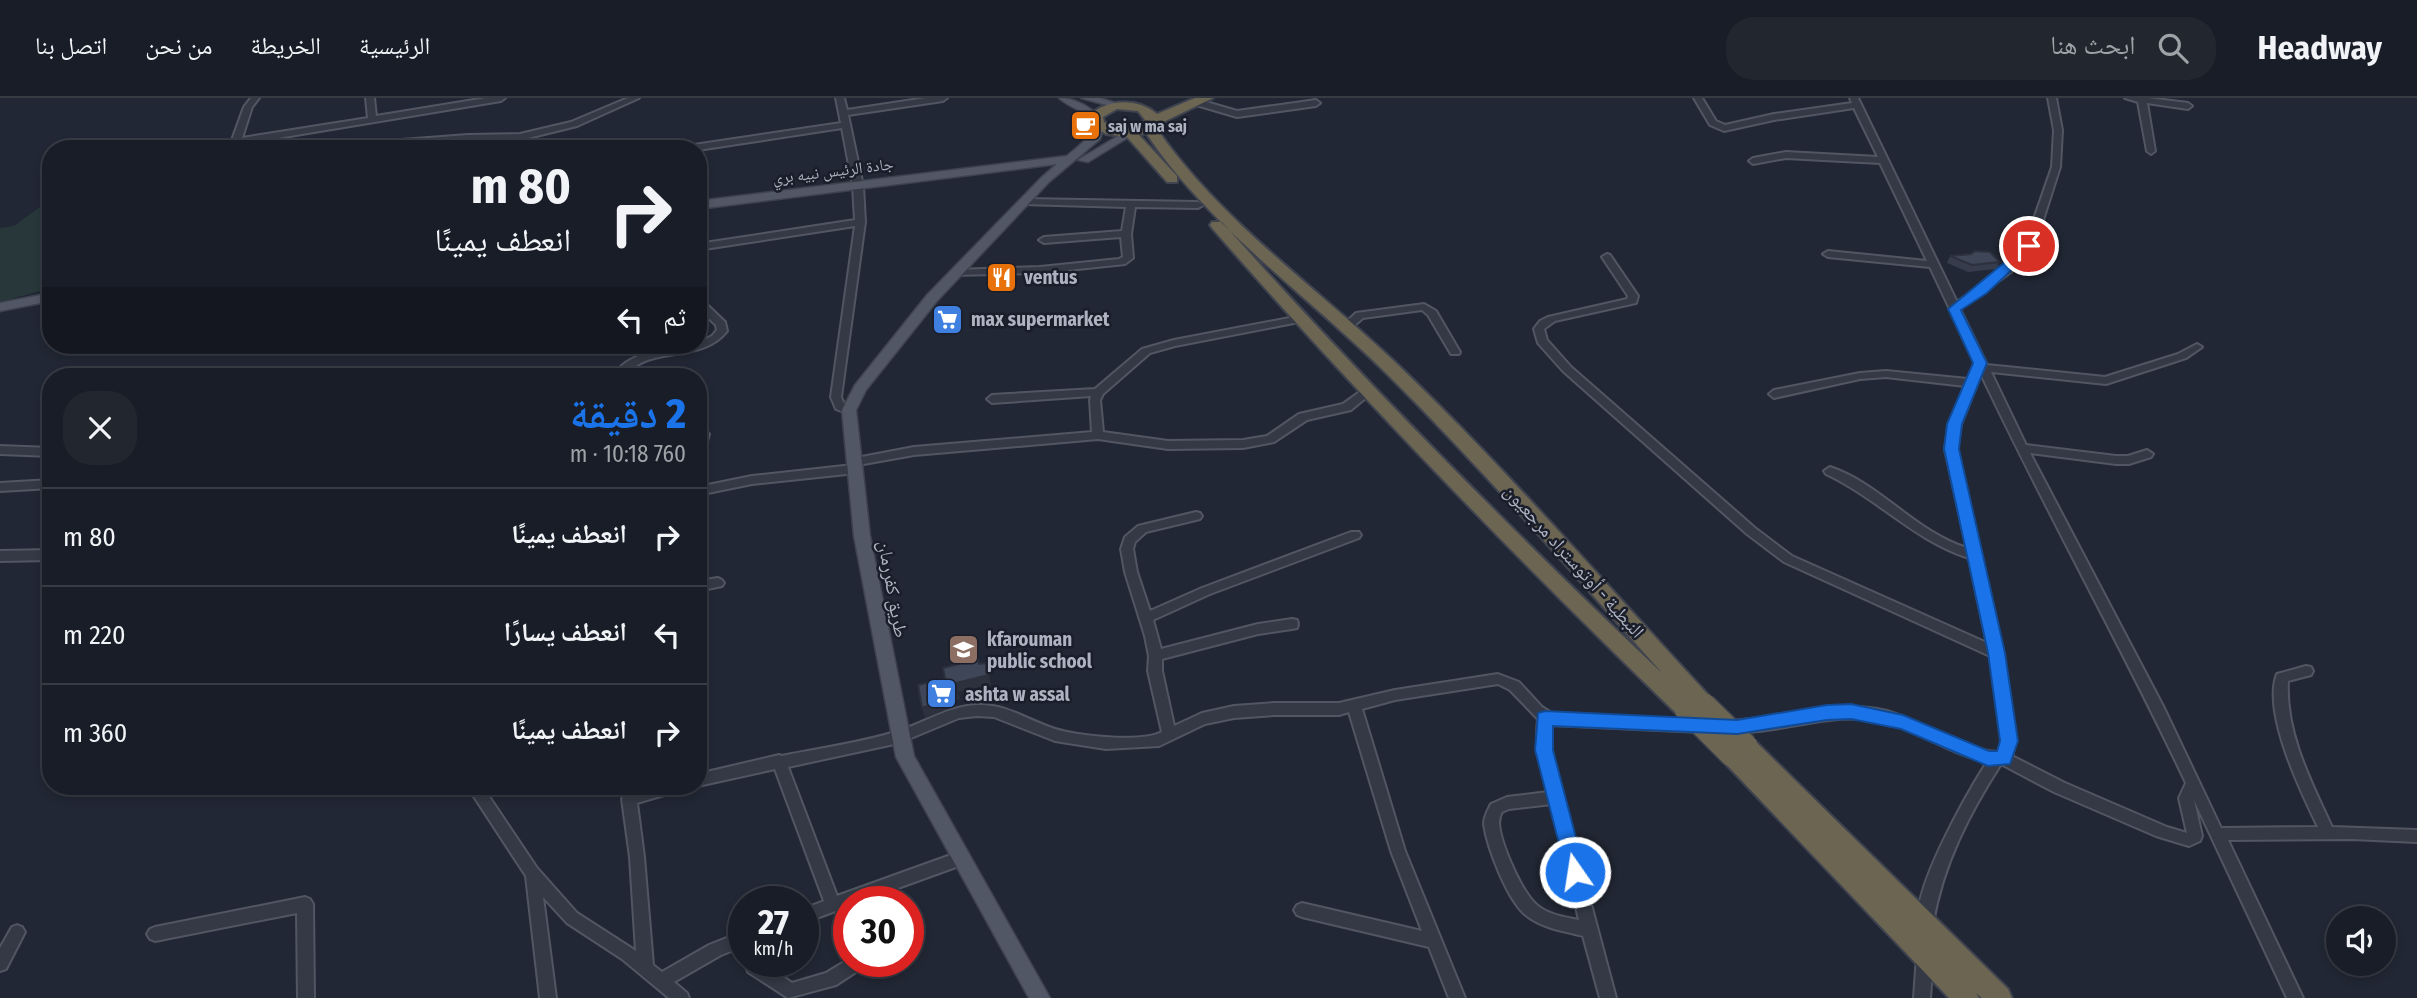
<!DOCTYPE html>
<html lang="ar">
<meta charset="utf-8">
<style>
:root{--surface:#191d27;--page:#22262f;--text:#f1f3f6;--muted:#9fa2a7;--line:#373b44;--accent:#1a73e8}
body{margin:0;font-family:"Fira Sans Condensed","Noto Naskh Arabic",sans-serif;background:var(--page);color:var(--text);direction:rtl;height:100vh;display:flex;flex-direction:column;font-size:26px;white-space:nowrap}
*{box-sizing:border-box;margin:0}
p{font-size:23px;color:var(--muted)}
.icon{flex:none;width:38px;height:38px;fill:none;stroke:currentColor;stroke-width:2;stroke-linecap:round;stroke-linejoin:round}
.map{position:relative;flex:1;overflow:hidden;direction:ltr}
.sheet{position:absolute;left:42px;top:270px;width:665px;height:427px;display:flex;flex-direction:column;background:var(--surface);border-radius:28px;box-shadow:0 4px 10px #0003,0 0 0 2px var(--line);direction:rtl}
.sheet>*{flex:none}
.banner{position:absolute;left:42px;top:42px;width:665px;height:214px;border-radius:28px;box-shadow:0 4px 10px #0003,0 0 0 2px var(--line);direction:rtl;background:#191d27;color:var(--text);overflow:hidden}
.tools{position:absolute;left:2326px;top:808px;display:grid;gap:14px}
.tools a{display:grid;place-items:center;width:70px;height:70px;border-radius:50%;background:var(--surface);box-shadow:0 4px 10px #0003,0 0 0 2px var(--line);font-size:35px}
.speed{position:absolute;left:728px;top:788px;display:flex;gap:14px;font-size:35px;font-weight:700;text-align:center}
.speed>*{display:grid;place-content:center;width:91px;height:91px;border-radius:50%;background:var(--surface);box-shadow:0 4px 10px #0003,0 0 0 2px var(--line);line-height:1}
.speed small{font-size:18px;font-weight:400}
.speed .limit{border:10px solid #d22;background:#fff;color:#111}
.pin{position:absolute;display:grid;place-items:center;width:60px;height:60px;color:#fff;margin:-30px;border:4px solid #fff;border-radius:50%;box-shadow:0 2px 7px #0007}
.me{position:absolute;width:77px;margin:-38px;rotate:347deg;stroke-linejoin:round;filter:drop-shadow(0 0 5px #0008)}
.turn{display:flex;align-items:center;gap:24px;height:147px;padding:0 21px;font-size:32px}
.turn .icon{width:91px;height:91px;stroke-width:2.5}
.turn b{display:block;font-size:49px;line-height:60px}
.then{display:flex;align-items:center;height:66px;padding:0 21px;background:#0003;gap:14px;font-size:26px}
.round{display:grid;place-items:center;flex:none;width:74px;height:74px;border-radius:28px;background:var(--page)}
.headline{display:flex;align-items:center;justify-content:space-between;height:119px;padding:0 21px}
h1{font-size:42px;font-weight:800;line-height:52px;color:var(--accent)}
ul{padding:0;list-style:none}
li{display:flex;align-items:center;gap:21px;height:98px;padding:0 21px;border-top:2px solid var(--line)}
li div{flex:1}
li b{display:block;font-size:26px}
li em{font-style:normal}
header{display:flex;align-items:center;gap:42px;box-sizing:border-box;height:98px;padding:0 35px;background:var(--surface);border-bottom:2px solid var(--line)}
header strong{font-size:33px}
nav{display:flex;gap:38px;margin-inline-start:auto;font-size:24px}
.search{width:490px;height:63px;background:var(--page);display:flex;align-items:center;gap:18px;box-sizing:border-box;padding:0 24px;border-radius:28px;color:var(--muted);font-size:26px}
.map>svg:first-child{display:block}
.green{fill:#27373a}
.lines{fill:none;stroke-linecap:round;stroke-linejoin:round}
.minor-casing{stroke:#525663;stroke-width:4}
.major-casing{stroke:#3e424f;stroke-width:3}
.highway-casing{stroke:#3f4350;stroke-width:4}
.minor{fill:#343945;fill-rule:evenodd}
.major{fill:#525765;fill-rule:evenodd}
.highway{fill:#6b6552;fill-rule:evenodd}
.highway-bridge-casing{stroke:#3f4350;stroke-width:26;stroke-linecap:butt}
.highway-bridge{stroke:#6b6552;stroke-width:23}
.wall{fill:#363c4b}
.shaded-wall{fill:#2c313d}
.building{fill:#3f4657;stroke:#2c313d;stroke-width:2}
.route{fill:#1a73e8;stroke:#114b97;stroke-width:2}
.labels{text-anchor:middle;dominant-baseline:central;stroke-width:5;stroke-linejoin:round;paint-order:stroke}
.far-poi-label{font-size:16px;font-weight:bold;fill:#aeb3c2;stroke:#1a1e2a;text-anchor:start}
.far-street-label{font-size:16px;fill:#aeb3c2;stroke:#1a1e2a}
.poi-label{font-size:19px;font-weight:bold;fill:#aeb3c2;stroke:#1a1e2a;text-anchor:start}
.street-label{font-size:19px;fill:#aeb3c2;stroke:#1a1e2a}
</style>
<header>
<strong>Headway</strong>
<div class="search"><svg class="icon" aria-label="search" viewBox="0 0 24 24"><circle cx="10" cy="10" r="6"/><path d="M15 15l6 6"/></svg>ابحث هنا</div>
<nav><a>الرئيسية</a><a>الخريطة</a><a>من نحن</a><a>اتصل بنا</a></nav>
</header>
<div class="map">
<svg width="2417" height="900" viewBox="0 0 2417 900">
<rect width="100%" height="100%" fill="#212734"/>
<path class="green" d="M51,101V190L0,204V130L14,128Z"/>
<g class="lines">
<defs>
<path id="minor" d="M251,0H259L252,9L242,40L368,20L366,0H374L376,18L486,0H505L501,3L212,51H191L232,42L244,9Z
M628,0H639L577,28L520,42L468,43L360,51H318L322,48L468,37L520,36L571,24Z
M836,0H844L847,12L926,0H947L943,3L848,17L863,88L865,124L841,299L844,306L855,312L849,316L836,311L831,299L855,128L698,152V146L855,122L853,88L842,30L698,52L683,51L687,48L841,25Z
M1694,0H1702L1716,23L1725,27L1774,16L1852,5L1850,0H1858L1957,204L2004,170L2026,144L2052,69L2054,32L2048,0H2056L2062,32L2060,69L2036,144L2028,156L2011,174L1960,211L1987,267L2105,279L2178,256L2197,246L2202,249L2186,260L2106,286L1991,274L2026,347L2116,358H2128L2147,352L2153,356L2151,359L2129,366H2116L2030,355L2164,610L2221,730L2318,729C2301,694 2262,614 2277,576L2306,568L2311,569L2313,573L2311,577L2288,583C2285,634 2311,684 2332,729L2417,732V744L2352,741L2228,742L2303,900H2287L2194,702L2202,738L2200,743L2189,748L2156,738L2054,694L2001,666C1969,716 1943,766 1933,825L1930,830L1925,832L1920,830C1906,801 1969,692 1987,664C1945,655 1909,625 1865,621C1829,618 1794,629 1759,633C1747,634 1733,637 1721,633L1719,629L1721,625L1726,623C1779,622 1835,600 1887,613C1923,623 1962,654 1999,654L2002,643L1990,558L1784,464L1747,436L1563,273L1538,245L1534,231L1540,223L1548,219L1627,201L1628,198L1602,159L1607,156L1610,157L1638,198L1636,205L1555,223L1544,231L1547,242L1571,269L1755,430L1792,458L1987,545L1969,460C1915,443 1877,400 1826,376L1824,373L1830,369C1881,386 1915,434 1967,450L1945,351L1949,326L1965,288L1886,279L1860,281L1774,300L1769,296L1774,292L1860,275L1886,273L1968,281L1975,264L1930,169L1828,159L1823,156L1828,153L1927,163L1880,65L1786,60L1753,66L1749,63L1753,60L1786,54L1878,59L1854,10L1774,22L1724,33L1710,27ZM1981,276C2046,414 2121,547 2186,685L2179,700L2187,735L2167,729L2065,685L2012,658L2016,643L2003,555L1957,351L1961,326Z
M2125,0H2148L2188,5L2192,8L2188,11L2147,5L2155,53L2151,56L2147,53L2138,4Z
M1196,1L1237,13L1316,2L1320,5L1316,8L1237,19L1193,6L1192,4Z
M1025,101L1198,104L1203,107L1198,110L1135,109L1131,136L1133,160L1125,166L1040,175L953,177V173L956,172L1040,169L1119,161L1123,159L1121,139L1044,145L1039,142L1044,139L1122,133L1126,109L1022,106L1020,104Z
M698,201L702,202L725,224L727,233C708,257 678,253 651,261C642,263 634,269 627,274L625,278H615C622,255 676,247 698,247V245L712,238L717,232L716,227L698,210Z
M1424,206L1436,213L1460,254L1459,256H1451L1428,217L1422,212L1363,220L1350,231H1342L1341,229L1356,215Z
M1300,218L1305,221L1304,223L1175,248L1150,255L1103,296L1100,302L1103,334L1168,343L1243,342L1267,338L1299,316L1343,306L1364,291L1368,290L1373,294L1351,312L1307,322L1274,344L1243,350L1168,351L1098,341L914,357L858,367L862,371L856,375L752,386L698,397V389L752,378L853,367L849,364L851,361L914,349L1092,334L1090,302L1091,298L992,305L987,301L992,297L1095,291L1142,251L1174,242Z
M597,270L601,271L605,278H554L559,275Z
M698,327L702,328L709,336L704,355L698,359Z
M0,348L51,350V358L0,356Z
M51,382V390L0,393V385Z
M1196,414L1200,415L1202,418L1200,421L1146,434L1135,444L1133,451L1137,474L1150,513L1202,490L1351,434H1359L1361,437L1359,440L1210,496L1153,522L1161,551L1258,526L1292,521L1297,522L1298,526L1297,530L1292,531L1258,536L1162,561V573L1174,628L1202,615L1234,608L1274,605H1339L1395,592L1498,576L1519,584L1542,609L1553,616L1706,624L1708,628L1706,632L1701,634L1551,627V645L1555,671L1616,900H1600L1583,838C1564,833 1542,830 1527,818C1508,804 1487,749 1484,726C1484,719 1488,712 1491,706L1507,699L1548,694C1541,670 1535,647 1538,621L1510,592L1498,586L1395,602L1362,611L1405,753L1465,900H1449L1429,849L1302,819L1297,817L1294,812L1297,807L1302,805L1422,833L1391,753L1349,614L1339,617H1274L1234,620L1205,626L1159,648L1106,651L1055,643L994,619L977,618L959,620L899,645L788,669L837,798L962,753L967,755L969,760L967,765L862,803H849V808L803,825V811L824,803L775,671L698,688H697L698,676L779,657L782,658C819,650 862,645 898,633C925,625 950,607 979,607C1006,606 1030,623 1055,631C1078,638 1140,645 1162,634L1148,573L1149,558L1145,538L1125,474L1121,451L1125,439L1138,428ZM1552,706L1579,822C1565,819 1549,817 1538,808C1522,796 1500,744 1499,725C1499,721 1500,717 1502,714L1509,711Z
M51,452V462L0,463V453Z
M718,480L722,482L724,485L722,488L698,493V483Z
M467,688H482L537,770L577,815L636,853L630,759L622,701L624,697L655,688H683L681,692L637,705L644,759L653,867L662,874L709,847L744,833V848L721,857L674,884L687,895L689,900H669L622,861L567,825L543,799L556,900H540L526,778Z
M305,799L310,801L313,806L314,900H298L297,815L155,843L150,841L147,836L150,831L155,829Z
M17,827L22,829L25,834L6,871L0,873V850L12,829Z
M1925,851L1931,853L1933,858L1930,900H1914L1917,858L1919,853Z
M849,861V863H867L865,868L836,887L788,900L748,874L744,863H760L792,885L826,875Z"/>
<path id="major" d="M1059,0C1079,0 1111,17 1100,41L1049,84L937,203L866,292L856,312L870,438L914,658L1050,900H1029L896,659L854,438L842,312L855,287L927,197L1041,80L1057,66L698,111V103L1067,58C1084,43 1106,31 1078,12C1071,8 1064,5 1059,0Z
M1081,0H1100L1122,7L1117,10Z
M1128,32L1134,35L1132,37L1088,64L1078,62Z
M51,195V203L0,213V205Z"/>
<path id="highway" d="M1195,0H1213L1155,28C1217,120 1316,189 1396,265C1507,371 1607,488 1712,601L1715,607L1712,613L1704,616L1696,613L1694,617L1686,620L1678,617C1517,461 1360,300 1212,130L1210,127L1212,124H1222C1362,281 1510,431 1663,576C1572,475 1483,371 1386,275C1308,198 1206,126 1146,35L1139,37L1177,78V84H1167L1127,39L1106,36L1090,26L1089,18C1107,0 1139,0 1157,16ZM1117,11L1138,13L1145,22C1132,34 1118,33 1104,24L1103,19Z
M1746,639L1754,642L2008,891L2012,900H1982L1976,895L1979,900H1949L1724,664L1721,657L1724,650L1736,649L1738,642Z"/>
</defs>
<use href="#minor" class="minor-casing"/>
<use href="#major" class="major-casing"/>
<use href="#highway" class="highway-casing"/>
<use href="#minor" class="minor"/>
<use href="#major" class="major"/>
<use href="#highway" class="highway"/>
<defs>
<path id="highway-bridge" d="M1704,607L1746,648
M1686,611L1732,657"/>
</defs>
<use href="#highway-bridge" class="highway-bridge-casing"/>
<use href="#highway-bridge" class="highway-bridge"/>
</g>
<path class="wall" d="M1950,158L2000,164L1996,171L1968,174L1947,165Z"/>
<path class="shaded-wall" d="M989,577L991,587L958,594L956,585Z
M957,592L960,601L949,604L946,594Z
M948,600L950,610L925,620L922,610Z"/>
<path class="building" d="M1975,153L1990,154L2000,164L1972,167L1950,158L1971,156Z
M978,561L979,566L986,565L989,577L956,585L957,592L946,594L948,600L922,610L918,587L945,580L943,570Z"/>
<path class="route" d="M2029,144L2034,146V151L1987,195L1961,212L1987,265L1962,326L1959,351L2005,555L2018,643L2010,666L1988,668L1901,631L1851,621L1827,622L1737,636L1553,628V652L1585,774L1582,781L1575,783L1568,781L1535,652L1538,615L1545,613L1737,622L1827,607L1851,606L1903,617L1989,653H1997L2000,643L1988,555L1944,351L1947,326L1973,265L1948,211Z"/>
<defs>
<symbol id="cafe-square" viewBox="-11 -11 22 22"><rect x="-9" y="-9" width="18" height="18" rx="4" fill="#e8710a" stroke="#1a1e2a"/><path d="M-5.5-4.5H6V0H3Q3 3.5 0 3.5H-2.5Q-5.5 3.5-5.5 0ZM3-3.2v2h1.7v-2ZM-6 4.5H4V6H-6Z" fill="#fff"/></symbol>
<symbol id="restaurant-square" viewBox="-11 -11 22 22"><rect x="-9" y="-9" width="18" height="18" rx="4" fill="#e8710a" stroke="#1a1e2a"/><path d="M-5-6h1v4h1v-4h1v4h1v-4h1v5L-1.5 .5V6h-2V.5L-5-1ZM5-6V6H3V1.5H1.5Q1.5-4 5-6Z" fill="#fff"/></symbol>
<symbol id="supermarket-square" viewBox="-11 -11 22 22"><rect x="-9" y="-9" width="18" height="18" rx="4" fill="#3f7fe0" stroke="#1a1e2a"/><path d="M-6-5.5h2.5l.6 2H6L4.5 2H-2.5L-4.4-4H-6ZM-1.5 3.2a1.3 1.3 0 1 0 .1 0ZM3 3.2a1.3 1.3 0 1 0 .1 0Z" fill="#fff"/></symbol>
<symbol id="school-square" viewBox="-11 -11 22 22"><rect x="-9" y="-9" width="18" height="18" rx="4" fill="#8d6e63" stroke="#1a1e2a"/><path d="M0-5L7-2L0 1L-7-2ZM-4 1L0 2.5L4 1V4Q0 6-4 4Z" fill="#fff"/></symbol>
</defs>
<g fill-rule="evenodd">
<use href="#cafe-square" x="1068" y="10" width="35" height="35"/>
<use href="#restaurant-square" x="984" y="162" width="35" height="35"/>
<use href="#supermarket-square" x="930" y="204" width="35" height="35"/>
<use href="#school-square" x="946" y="534" width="35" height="35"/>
<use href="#supermarket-square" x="924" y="578" width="35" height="35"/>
</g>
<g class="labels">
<g class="far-poi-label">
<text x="1108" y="28">saj w ma saj</text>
</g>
<g class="far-street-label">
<text transform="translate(833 73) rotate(-7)">جادة الرئيس نبيه بري</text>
</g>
<g class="poi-label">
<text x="1024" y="179">ventus</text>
<text x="971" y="221">max supermarket</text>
<text x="987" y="541">kfarouman<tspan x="987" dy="22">public school</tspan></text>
<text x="965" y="596">ashta w assal</text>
</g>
<g class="street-label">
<text transform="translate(1574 463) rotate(48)">النبطية - أوتوستراد مرجعيون</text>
<text transform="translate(893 491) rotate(80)">طريق كفررمان</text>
</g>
</g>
</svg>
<div class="tools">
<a><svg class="icon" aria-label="sound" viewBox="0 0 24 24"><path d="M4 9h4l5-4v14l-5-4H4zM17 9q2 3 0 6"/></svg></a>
</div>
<div class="speed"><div>27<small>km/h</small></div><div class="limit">30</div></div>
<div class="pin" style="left:2029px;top:148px;background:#d93025"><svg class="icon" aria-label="arrive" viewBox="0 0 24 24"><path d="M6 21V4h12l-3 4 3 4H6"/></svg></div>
<svg class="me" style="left:1575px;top:774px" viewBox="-20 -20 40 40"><circle r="17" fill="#1a73e8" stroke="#fff" stroke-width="3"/><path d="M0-11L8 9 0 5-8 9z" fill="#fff"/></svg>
<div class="banner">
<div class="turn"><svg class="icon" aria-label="right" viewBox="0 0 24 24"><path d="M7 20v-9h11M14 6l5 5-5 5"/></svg><div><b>80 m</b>انعطف يمينًا</div></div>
<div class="then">ثم<svg class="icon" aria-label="left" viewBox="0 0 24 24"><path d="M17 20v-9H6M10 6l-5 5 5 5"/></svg></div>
</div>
<section class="sheet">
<div class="headline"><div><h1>2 دقيقة</h1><p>760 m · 10:18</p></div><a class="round"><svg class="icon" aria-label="close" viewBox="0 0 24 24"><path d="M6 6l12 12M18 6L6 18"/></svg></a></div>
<ul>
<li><svg class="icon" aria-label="right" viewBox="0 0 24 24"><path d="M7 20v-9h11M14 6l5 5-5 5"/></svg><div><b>انعطف يمينًا</b></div><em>80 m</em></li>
<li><svg class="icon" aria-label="left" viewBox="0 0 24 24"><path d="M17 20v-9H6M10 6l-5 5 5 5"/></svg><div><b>انعطف يسارًا</b></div><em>220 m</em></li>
<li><svg class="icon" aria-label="right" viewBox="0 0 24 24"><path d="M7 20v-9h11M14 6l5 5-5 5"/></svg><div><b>انعطف يمينًا</b></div><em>360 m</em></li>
</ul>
</section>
</div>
